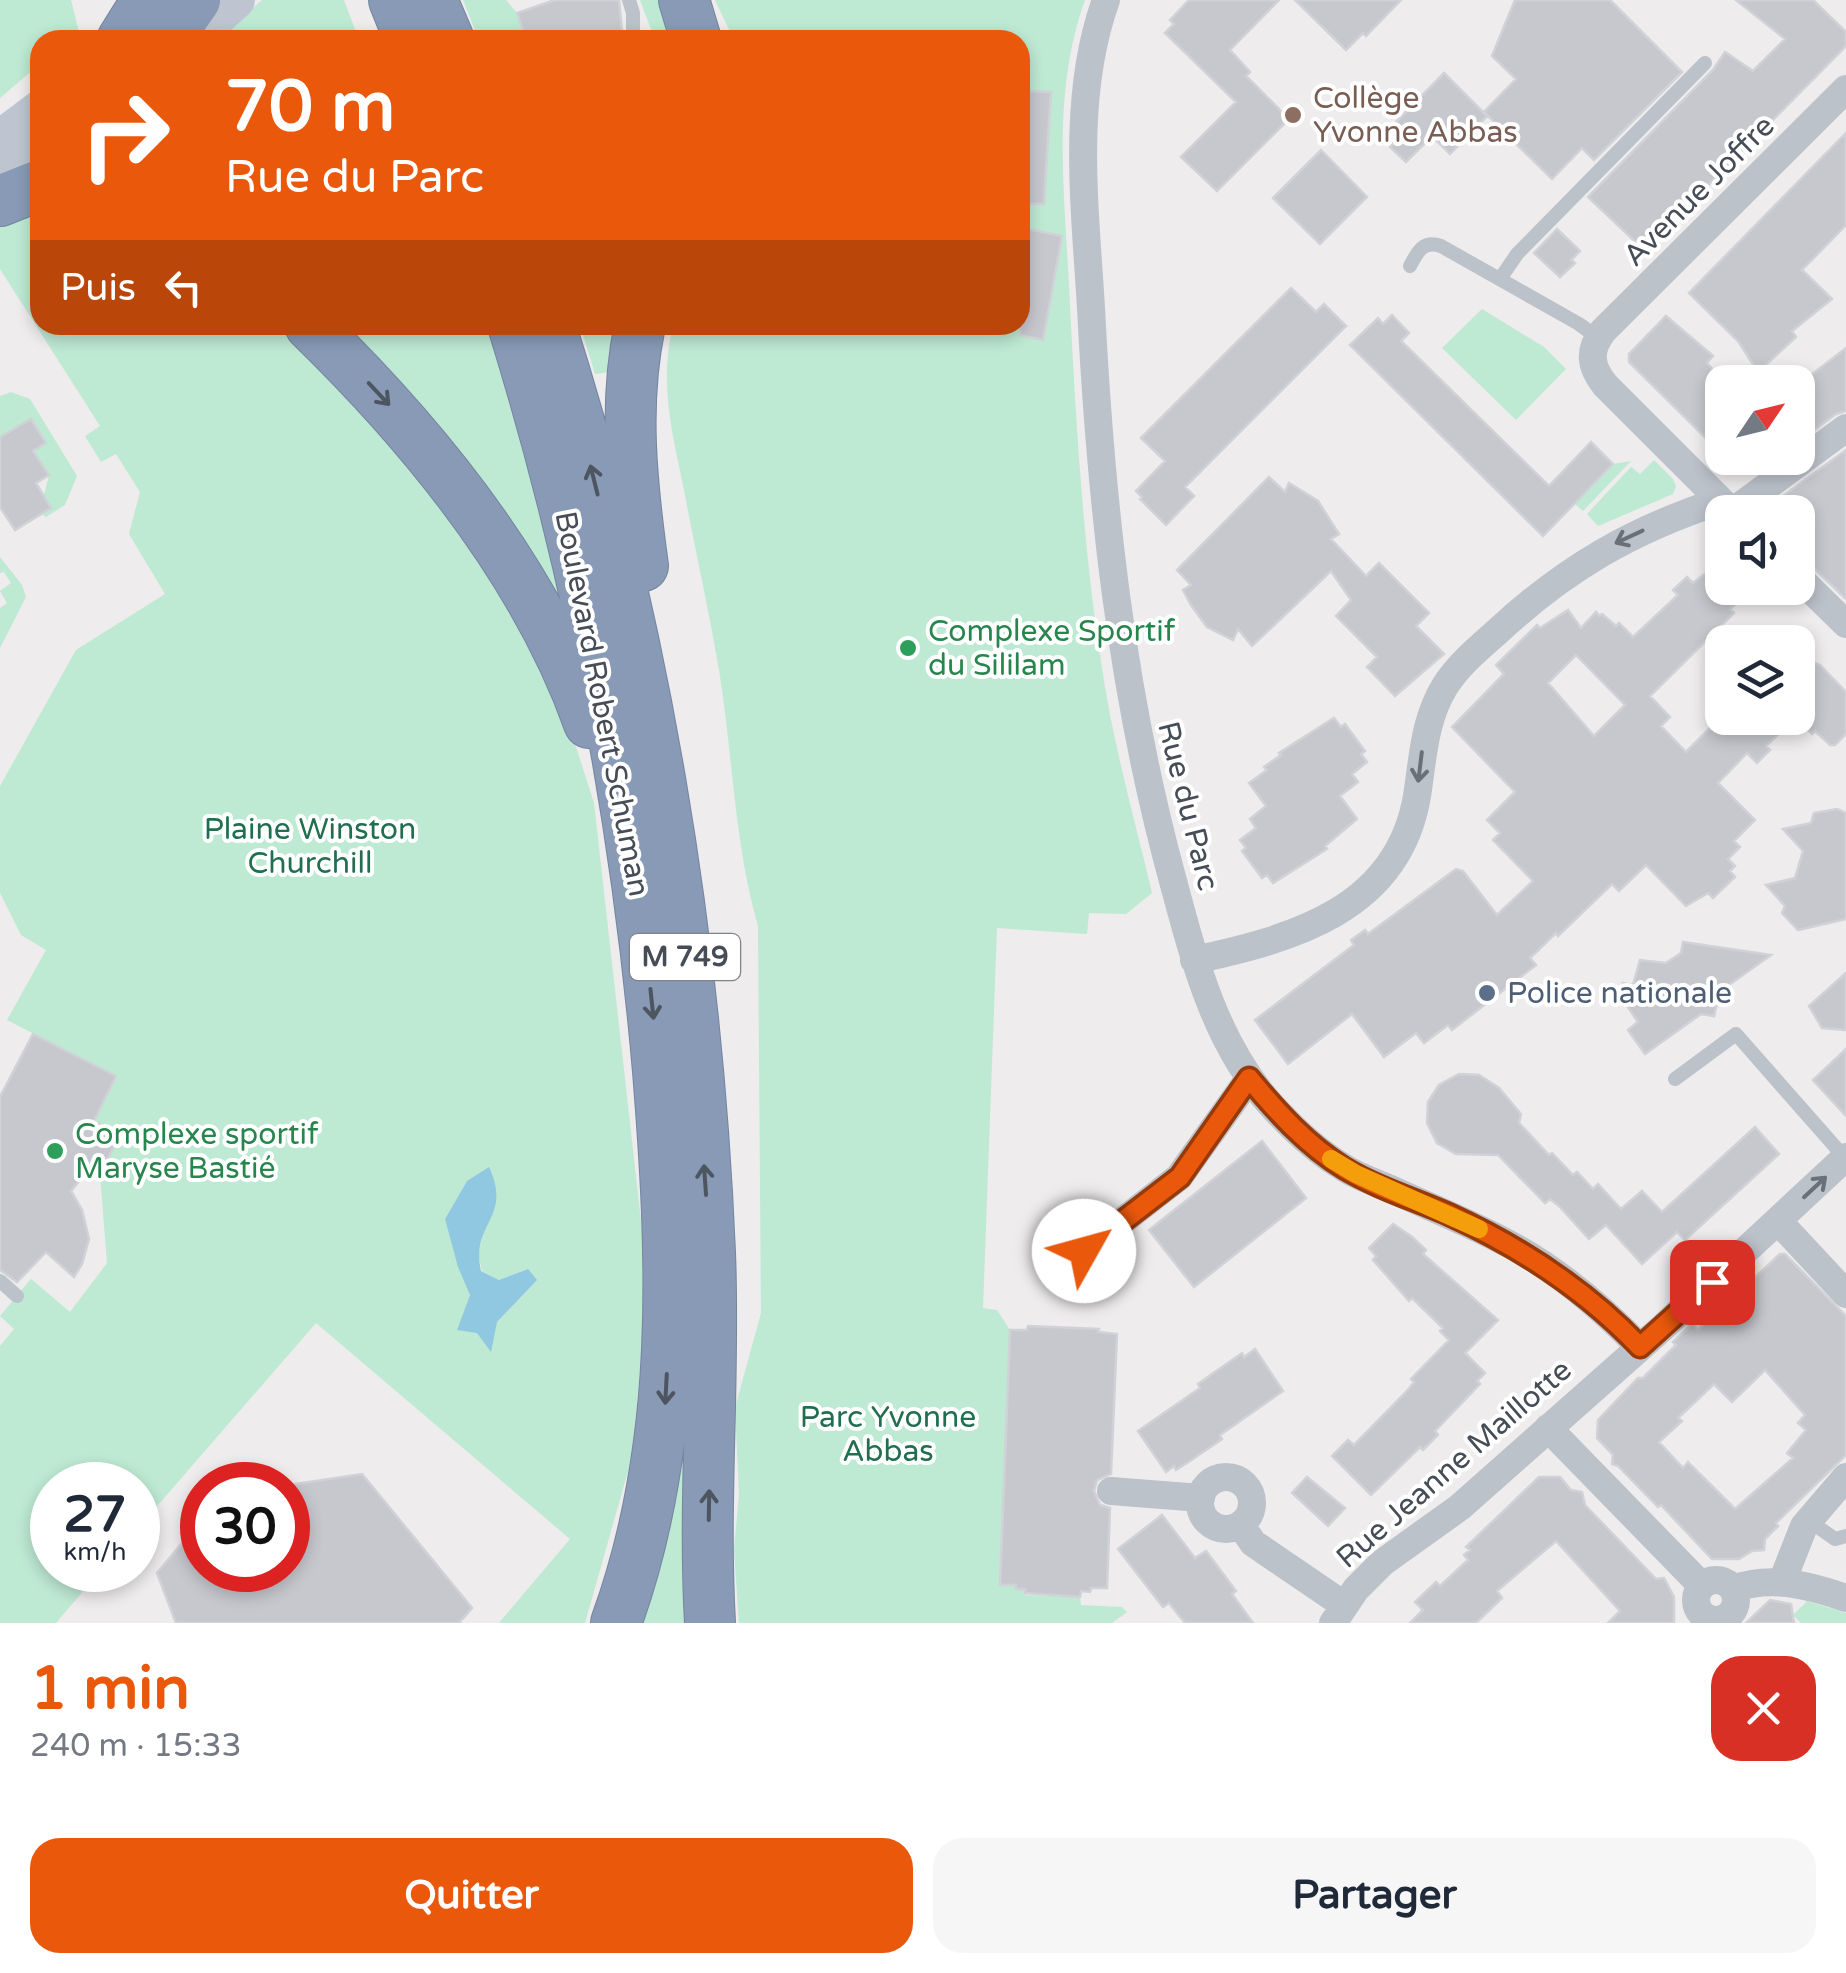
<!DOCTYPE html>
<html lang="fr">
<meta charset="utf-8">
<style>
:root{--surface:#fff;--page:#f6f6f7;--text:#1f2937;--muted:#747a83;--accent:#ea580c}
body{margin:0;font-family:"Varela Round",sans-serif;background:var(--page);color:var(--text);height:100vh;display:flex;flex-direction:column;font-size:38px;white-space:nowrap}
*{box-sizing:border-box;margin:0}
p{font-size:32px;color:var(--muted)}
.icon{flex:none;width:55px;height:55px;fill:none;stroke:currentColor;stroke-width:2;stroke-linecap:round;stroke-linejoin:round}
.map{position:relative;height:1623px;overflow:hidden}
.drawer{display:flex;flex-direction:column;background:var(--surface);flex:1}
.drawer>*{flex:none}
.guide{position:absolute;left:30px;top:30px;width:1000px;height:305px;border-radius:30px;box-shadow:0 5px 15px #0003;background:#ea580c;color:#fff;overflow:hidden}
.needle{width:65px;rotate:55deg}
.fabs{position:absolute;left:1705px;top:365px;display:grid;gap:20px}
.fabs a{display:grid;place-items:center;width:110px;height:110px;border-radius:20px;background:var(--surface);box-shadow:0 5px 15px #0003;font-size:50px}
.speed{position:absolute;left:30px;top:1462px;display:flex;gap:20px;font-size:50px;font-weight:700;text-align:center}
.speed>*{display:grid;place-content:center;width:130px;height:130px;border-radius:50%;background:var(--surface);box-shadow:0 5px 15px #0003;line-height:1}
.speed small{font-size:25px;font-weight:400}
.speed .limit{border:15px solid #d22;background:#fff;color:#111}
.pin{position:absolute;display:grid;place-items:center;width:85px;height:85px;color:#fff;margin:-42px;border-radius:20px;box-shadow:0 5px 15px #0006}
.me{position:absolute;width:110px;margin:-55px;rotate:52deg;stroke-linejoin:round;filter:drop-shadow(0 0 8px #0008)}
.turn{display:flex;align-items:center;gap:35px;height:210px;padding:0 30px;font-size:45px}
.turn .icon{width:130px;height:130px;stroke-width:2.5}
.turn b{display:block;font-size:70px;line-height:85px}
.then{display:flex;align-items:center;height:95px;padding:0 30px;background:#0003;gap:20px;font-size:38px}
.round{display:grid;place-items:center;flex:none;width:105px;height:105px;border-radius:30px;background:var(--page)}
.overview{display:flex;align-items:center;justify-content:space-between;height:170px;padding:0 30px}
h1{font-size:60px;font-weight:800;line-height:75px;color:var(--accent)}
.action{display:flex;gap:20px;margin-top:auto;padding:20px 30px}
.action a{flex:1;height:115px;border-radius:30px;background:var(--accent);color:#fff;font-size:40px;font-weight:800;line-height:115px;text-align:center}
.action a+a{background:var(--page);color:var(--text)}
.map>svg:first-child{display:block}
.green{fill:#bee9d3;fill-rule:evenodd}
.water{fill:#90c8e1}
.building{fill:#c7c8ce;stroke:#d0d2d7;stroke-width:2.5;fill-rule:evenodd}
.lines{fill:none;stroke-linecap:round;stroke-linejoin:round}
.highway-casing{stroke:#7485a2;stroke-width:52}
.lane{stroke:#bcc2ca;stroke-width:14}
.street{stroke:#bcc2ca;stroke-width:28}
.secondary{stroke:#bec5d1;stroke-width:38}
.highway{stroke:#889ab6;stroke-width:50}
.oneway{stroke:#4d5560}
.oneway2{stroke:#69707a}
.route-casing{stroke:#983908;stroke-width:25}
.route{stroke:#ea580c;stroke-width:18}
.slow{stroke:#f59e0b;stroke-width:18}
.education-dot{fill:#8d6e63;stroke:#fff;stroke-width:4}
.leisure-dot{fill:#2e9e5b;stroke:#fff;stroke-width:4}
.service-dot{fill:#5c6f8a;stroke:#fff;stroke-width:4}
.labels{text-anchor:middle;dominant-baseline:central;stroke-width:8;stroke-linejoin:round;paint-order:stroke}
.shield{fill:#fff;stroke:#7e8289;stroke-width:2.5}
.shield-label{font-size:28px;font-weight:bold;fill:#464d57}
.education-label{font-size:30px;fill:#785e54;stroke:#fff;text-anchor:start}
.street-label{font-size:30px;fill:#464d57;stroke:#fff}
.leisure-label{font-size:30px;fill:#27864d;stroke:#fff;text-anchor:start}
.park-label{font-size:30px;fill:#206f50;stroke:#fff}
.service-label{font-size:30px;fill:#4e5e75;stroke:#fff;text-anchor:start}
</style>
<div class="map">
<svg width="1846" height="1623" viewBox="0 0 1846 1623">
<rect width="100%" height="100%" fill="#eeecec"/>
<path class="green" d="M0,0H71L79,32L69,40H40V64L0,98Z
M262,0H344L359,40H217Z
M463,0H506L517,13L526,40H479Z
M640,0H672L684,40H655Z
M715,0H1085C1052,91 1064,190 1069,285C1076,429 1084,574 1110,715C1122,775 1138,834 1152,893L1126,914L1089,913L1087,934L997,928L983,1308L997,1310L1010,1330L1000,1584L1016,1585L1017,1589H1025L1026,1595L1080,1597L1081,1605L1122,1607L1127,1612L1112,1623H739L734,1550L739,1494L735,1408L761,1313L758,926C734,842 733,756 719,670C709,610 695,550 684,490C672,432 659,384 673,325H1020V40H734Z
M40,201V325H284L328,364L473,533L551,669L594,803L648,1283L632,1457L585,1623H499L570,1539L316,1323L138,1528V1485H52V1570H101L56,1623H0V1346L14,1329L0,1316L31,1279L70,1312L107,1263L100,1174L119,1134L94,1121L116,1076L7,1020L46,950L21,935L0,893V786L76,650L165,594L129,534L140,492L116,454L101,462L85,436L100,426L0,269V214ZM467,1181L484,1231L478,1254L482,1271L499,1280L527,1269L536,1280L497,1322L458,1329L470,1295L445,1219Z
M1482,309L1544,347L1566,369L1516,420L1442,348Z
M329,325H489L580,646Z
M580,325H617L609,372L595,374Z
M11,392L30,399L77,476L65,505L46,517L42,514L51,508L44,495L49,475L33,451L46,443L31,419L0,437V396Z
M1654,460L1673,479L1676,486L1673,494L1598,526L1587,514L1631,467L1640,474Z
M1631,461L1583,511L1575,504L1613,464Z
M0,557L22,585L26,597L0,648V608L7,603L0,591L11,583L4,572L0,573Z
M699,1365L686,1623H633Z
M1807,1601L1846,1613V1623H1801L1793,1615Z"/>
<path class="water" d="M489,1167C513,1219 470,1222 481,1271L499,1280L528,1269L537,1280L497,1322L491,1352L477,1333L457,1330L470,1295L458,1267L445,1219L467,1181Z"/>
<path class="building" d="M555,0H619L622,31L598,40H526L517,13Z
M1189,0H1279L1230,50L1250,72L1246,76L1289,119L1217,191L1181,157L1236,102L1165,33L1174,24L1170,20Z
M1295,0H1401L1366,36L1363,33L1346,50Z
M1515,0H1610L1682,72L1594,160L1582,148L1552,179L1484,112L1516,79L1492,56Z
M1736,0H1813L1846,32V46L1644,250L1588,197L1713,70L1725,52L1753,71L1785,39Z
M1444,73L1487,116L1450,154L1432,136L1406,162L1390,147L1401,135L1392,126Z
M1020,91L1051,92L1044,204H1020V161L1025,162L1026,116H1020Z
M1846,133V225L1802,270L1832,299L1792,331L1796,337L1758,372L1738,341L1689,293Z
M1321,150L1367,197L1320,244L1273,198Z
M1028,229L1062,236L1043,340L1020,335V268Z
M1557,229L1580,251L1571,260L1575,263L1560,277L1534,253Z
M1291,288L1316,312L1324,304L1346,326L1185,487L1194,496L1166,525L1140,499L1142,497L1136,491L1165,461L1141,438Z
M1392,315L1409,333L1401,341L1549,486L1591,442L1613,464L1543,536L1350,345L1378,318L1383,324Z
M1666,316L1713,356L1707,363L1722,380V454L1629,362V354Z
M1846,348V411L1836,414L1798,442V385Z
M31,419L46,443L33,451L49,475L36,483L51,508L15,530L0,507V437Z
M1846,450V599L1798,553V512H1761Z
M1269,477L1285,492L1289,483L1318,501L1339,534L1331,539L1366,576L1379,563L1429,613L1416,626L1444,654L1395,696L1367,667L1377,657L1336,616L1351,600L1331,571L1252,646L1238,629L1233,640L1207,627L1191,605L1183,590L1191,585L1177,570Z
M1722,561V588H1753L1730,609L1734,613L1650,696L1670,717L1661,726L1686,752L1720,718H1795L1766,746L1770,750L1757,763L1747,753L1718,783L1755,820L1734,841L1740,847L1728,859L1735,866L1730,871L1735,877L1713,898L1708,893L1686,906L1646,865L1619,891L1612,884L1558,936L1556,933L1530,958L1536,965L1452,1030L1448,1025L1424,1043L1416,1033L1384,1057L1352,1014L1288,1064L1255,1020L1354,945L1351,940L1365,930L1368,934L1456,869L1463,871L1497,915L1533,881L1493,840L1500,833L1487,820L1515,792L1452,727L1504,674L1496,665L1537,625L1540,628L1568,610L1581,628L1596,612L1599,616L1602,614L1616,626L1619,623L1633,637L1678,595L1673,590L1687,577L1693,583ZM1576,655L1625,705L1594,736L1548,683Z
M1808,660L1820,665L1846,692V734L1835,745H1830L1815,731L1812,734L1798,720V670Z
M1334,718L1341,727L1345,724L1365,751L1361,754L1367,762L1352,774L1358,782L1340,796L1357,819L1325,846L1327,849L1273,883L1267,875L1262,878L1242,851L1246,848L1240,840L1256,828L1250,819L1266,806L1249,783L1267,770L1264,767L1281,755L1279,753Z
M1837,809L1846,813V919L1798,930L1782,913L1785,906L1766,885L1795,878L1803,851L1783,829L1811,823L1814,813Z
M1683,942L1771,955L1726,987L1730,993L1717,1003L1714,1016L1701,1014L1645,1054L1628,1030L1638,1022L1621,997L1623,983L1633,985L1640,960L1666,963L1681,953Z
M1846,973V1030L1822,1028L1809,1006Z
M33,1034L116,1076L94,1121L120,1134L100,1174L89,1169L71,1191L82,1210L89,1239L82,1264L74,1277L46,1252L17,1282L0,1270V1097Z
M1846,1049V1116L1813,1080Z
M1459,1074L1479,1075L1499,1088L1521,1114L1519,1123L1549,1155L1552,1153L1573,1175L1577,1172L1593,1189L1598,1184L1621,1209L1642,1191L1662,1212L1755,1127L1779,1154L1685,1240L1677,1232L1642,1264L1606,1225L1589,1239L1559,1206L1550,1199L1545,1203L1498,1155L1456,1154L1437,1143L1427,1123L1428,1102L1439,1085Z
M1262,1141L1306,1198L1194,1287L1149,1230Z
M1393,1224L1411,1236L1426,1250L1423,1254L1498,1320L1465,1353L1485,1373L1477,1381L1480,1384L1435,1431L1438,1435L1423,1450L1420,1447L1371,1495L1332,1456L1348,1440L1354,1445L1408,1390L1414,1382L1411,1379L1449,1340L1440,1331L1443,1328L1412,1298L1409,1301L1373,1260L1376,1256L1369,1248Z
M1780,1254H1785L1846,1316V1455L1776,1523L1778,1526L1765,1539L1764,1550L1752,1551L1739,1559H1712L1661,1505L1658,1507L1618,1466L1612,1464L1613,1455L1597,1438L1598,1420L1638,1378H1643L1676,1345L1673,1342L1692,1324L1698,1330ZM1765,1370L1805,1415L1798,1423L1806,1430L1787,1453L1793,1458L1735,1509L1688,1462L1683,1468L1659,1442L1682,1421L1678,1418L1714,1384L1732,1402Z
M1028,1326L1099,1329L1098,1332L1117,1334L1111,1474L1097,1480L1094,1491L1100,1505L1110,1508L1107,1588H1091L1090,1592L1081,1591L1080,1597L1025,1593V1589H1016V1585H1000L1010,1330H1027Z
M1255,1349L1283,1391L1220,1435L1222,1439L1190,1461L1176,1470L1174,1466L1166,1472L1138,1431L1200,1388L1198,1384L1242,1353L1244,1357Z
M362,1474L472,1608L459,1623H176L157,1573L202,1519V1570H288V1485Z
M1307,1477L1345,1508L1328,1526L1292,1493Z
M1539,1477H1560L1571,1490L1582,1492L1585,1505L1656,1579L1664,1578L1674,1597V1623H1608L1620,1611L1556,1541L1497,1591L1502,1598L1476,1623H1410L1423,1610L1415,1602L1436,1582L1440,1586L1468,1560L1464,1555L1470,1550L1466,1547Z
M1162,1515L1195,1558L1206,1551L1236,1591L1232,1594L1253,1623H1185L1169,1603L1163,1607L1118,1549Z
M1770,1600L1791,1604L1794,1623H1746Z"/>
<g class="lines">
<defs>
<path id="highway" d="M394,0L410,40
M432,0L449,40
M684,0L696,40
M122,40L147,0
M167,40L195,0
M0,201L40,185
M310,325C424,436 535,571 589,723
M513,325C589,570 636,816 658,1071C673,1257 681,1445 616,1623
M550,325C645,623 697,940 710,1253C715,1376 703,1500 710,1623
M640,325C623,405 632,486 643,566"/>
</defs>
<use href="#highway" class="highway-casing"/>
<path class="lane" d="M629,0L633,13V40
M1410,266C1418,251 1423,240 1441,246L1579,324L1598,338
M1500,279L1517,254L1705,63
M1675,1079L1736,1034L1845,1158
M0,1281L17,1296
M1808,1520L1835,1539L1846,1536"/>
<path class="street" d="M1106,0C1071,97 1085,207 1091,308C1101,504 1121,691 1173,881C1194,959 1215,1043 1271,1105C1292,1128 1316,1151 1343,1167C1358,1177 1377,1183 1393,1190C1432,1208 1472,1224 1509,1244C1558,1270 1601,1307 1640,1347
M1731,511L1605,385C1590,366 1588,351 1603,331L1846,89
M1732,512L1846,428
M1798,577L1846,624
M1194,960C1292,939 1398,910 1417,796C1423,758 1424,720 1445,686C1459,664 1479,648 1498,631C1566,568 1632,530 1720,501
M1778,1221L1846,1294
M1084,1251L1179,1177L1249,1079
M1548,1428L1702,1586
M1200 1503a26 26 0 1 1 52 0a26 26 0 1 1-52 0Z
M1111,1491L1201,1498
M1241,1525L1253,1543L1344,1605
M1696 1600a20 20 0 1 1 40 0a20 20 0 1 1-40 0Z
M1782,1582L1804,1526L1846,1477
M1733,1589C1770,1575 1809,1585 1846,1598
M1333,1623L1356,1589L1382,1563L1460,1507L1661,1329L1846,1157"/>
<path class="secondary" d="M191,40L236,0
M0,139L40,109
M0,181L40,154"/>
<use href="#highway" class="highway"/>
</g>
<defs><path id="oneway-shaft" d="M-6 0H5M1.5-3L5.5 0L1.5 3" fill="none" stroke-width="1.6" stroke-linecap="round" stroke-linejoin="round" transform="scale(2.5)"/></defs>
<g class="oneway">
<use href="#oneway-shaft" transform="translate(379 394) rotate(47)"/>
<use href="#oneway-shaft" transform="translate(594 480) rotate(-104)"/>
<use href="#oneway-shaft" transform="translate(652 1004) rotate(84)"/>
<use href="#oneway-shaft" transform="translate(705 1180) rotate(-94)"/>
<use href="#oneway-shaft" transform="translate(666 1389) rotate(93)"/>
<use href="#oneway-shaft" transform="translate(709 1505) rotate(-89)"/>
</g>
<g class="oneway2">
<use href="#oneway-shaft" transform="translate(1629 537) rotate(155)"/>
<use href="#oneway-shaft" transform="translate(1420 767) rotate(97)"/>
<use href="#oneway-shaft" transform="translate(1815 1187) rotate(-43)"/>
</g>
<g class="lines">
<defs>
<path id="route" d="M1084,1251L1180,1177L1249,1078C1277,1112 1307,1145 1344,1168C1377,1188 1416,1200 1450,1215C1522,1248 1585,1289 1640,1347L1712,1282"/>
</defs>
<use href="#route" class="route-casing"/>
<use href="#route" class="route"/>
<path class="slow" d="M1331,1159L1356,1174L1479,1229"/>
</g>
<circle class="education-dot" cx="1293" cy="115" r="10"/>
<g class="leisure-dot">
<circle cx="908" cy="648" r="10"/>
<circle cx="55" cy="1151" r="10"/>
</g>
<circle class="service-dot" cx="1487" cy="993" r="10"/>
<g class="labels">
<rect class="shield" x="630" y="934" width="110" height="46" rx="8"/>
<g class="shield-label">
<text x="685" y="957">M 749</text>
</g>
<g class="education-label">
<text x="1313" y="98">Collège<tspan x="1313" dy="34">Yvonne Abbas</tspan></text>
</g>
<g class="street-label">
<text transform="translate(1699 191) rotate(-45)">Avenue Joffre</text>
<text transform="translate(602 704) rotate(79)">Boulevard Robert Schuman</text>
<text transform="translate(1188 806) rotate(76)">Rue du Parc</text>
<text transform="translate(1454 1464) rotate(-41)">Rue Jeanne Maillotte</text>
</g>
<g class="leisure-label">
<text x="928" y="631">Complexe Sportif<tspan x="928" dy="34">du Sililam</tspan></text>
<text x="75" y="1134">Complexe sportif<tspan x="75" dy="34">Maryse Bastié</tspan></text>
</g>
<g class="park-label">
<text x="310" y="829">Plaine Winston<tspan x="310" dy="34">Churchill</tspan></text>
<text x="888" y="1417">Parc Yvonne<tspan x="888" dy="34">Abbas</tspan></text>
</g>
<g class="service-label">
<text x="1507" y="993">Police nationale</text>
</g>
</g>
</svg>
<div class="fabs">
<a><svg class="needle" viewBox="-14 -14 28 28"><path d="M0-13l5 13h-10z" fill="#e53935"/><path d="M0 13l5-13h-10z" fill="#747a83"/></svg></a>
<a><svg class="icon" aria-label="sound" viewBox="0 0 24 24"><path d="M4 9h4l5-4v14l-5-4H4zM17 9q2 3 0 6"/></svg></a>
<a><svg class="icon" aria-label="layers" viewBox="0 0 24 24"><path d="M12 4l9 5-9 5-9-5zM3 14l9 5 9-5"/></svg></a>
</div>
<div class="speed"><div>27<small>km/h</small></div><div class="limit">30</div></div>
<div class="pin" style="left:1712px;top:1282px;background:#d93025"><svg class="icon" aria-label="arrive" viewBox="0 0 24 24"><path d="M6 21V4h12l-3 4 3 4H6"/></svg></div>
<svg class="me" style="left:1084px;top:1251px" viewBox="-20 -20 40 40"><circle r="19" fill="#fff"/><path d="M0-13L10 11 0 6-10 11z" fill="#ea580c"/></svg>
<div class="guide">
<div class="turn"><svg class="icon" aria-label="right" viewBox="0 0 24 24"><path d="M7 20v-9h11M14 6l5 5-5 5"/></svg><div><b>70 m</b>Rue du Parc</div></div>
<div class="then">Puis<svg class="icon" aria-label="left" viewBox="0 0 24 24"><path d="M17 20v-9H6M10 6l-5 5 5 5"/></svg></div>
</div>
</div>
<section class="drawer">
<div class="overview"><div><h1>1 min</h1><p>240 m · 15:33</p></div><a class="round" style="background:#d93025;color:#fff"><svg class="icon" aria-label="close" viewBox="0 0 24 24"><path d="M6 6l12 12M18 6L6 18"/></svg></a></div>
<div class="action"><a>Quitter</a><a>Partager</a></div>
</section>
